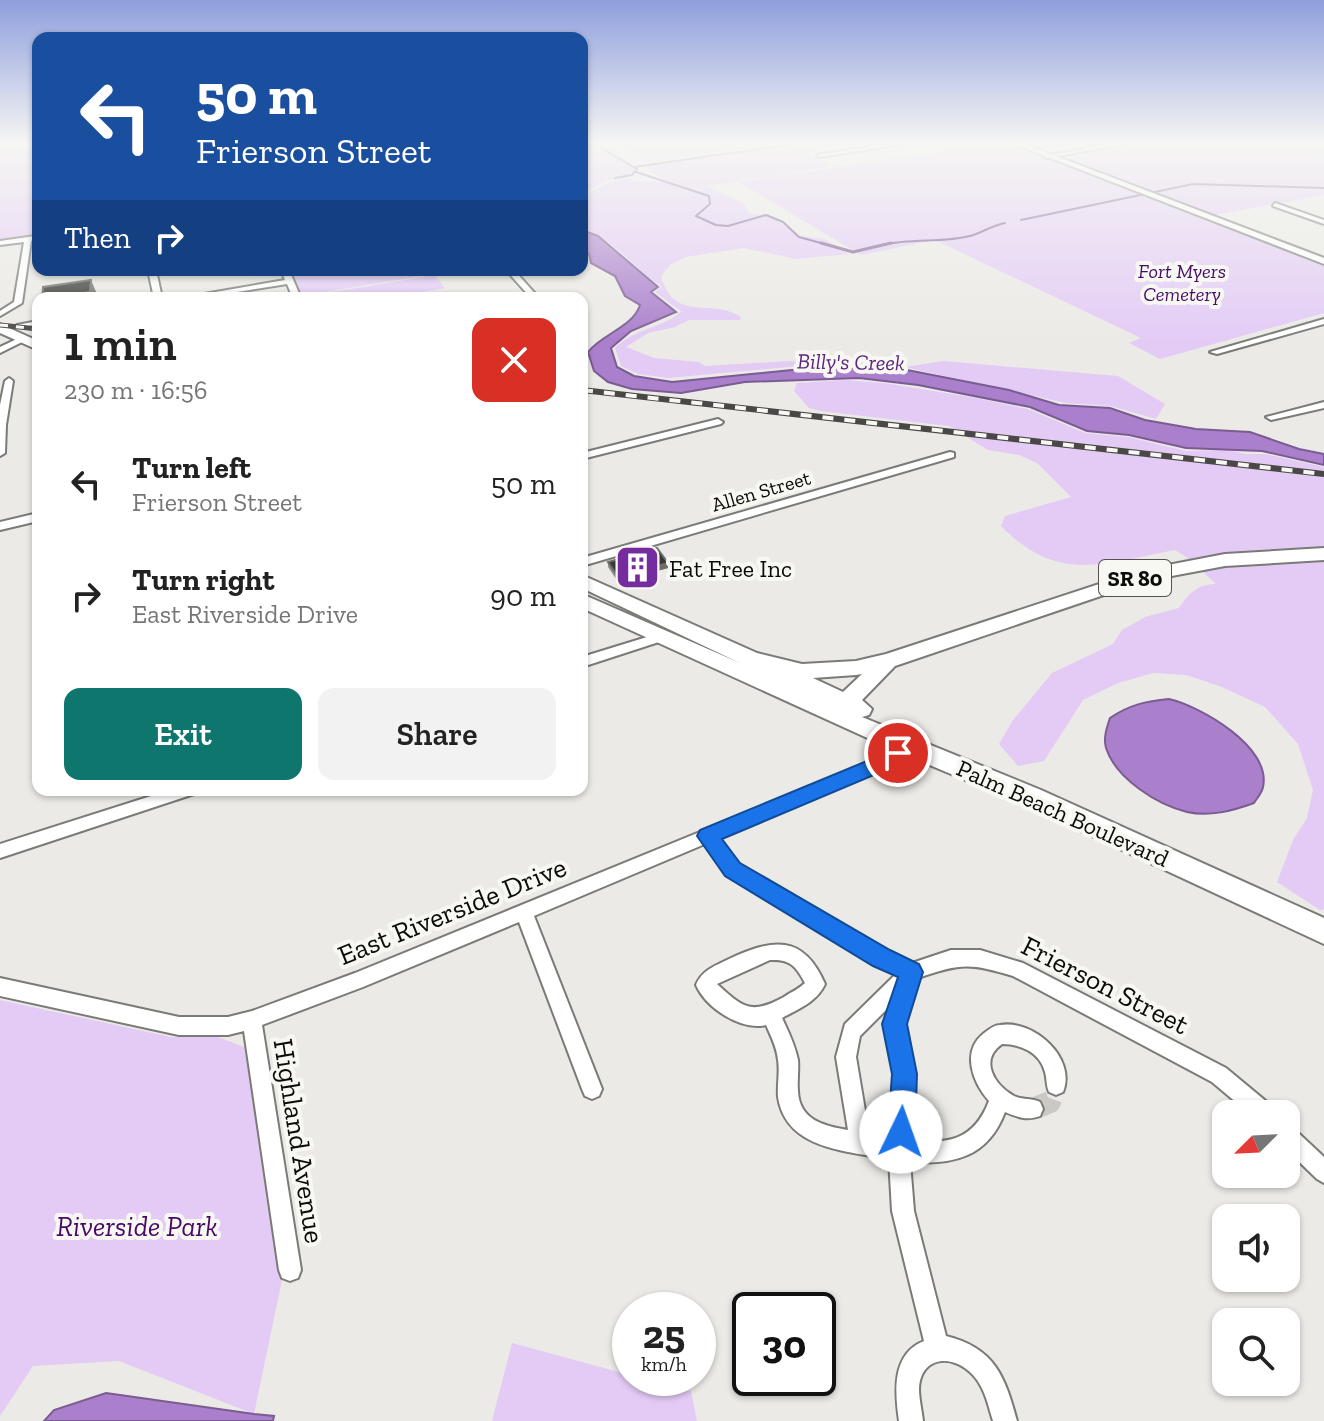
<!DOCTYPE html>
<meta charset="utf-8">
<style>
:root{--surface:#fff;--page:#f2f2f2;--text:#222;--muted:#767676;--accent:#0f766e}
body{margin:0;font-family:"Zilla Slab",serif;background:var(--page);color:var(--text);height:100vh;display:flex;flex-direction:column;font-size:30px;white-space:nowrap}
*{box-sizing:border-box;margin:0}
p{font-size:26px;color:var(--muted)}
.icon{flex:none;width:44px;height:44px;fill:none;stroke:currentColor;stroke-width:2;stroke-linecap:round;stroke-linejoin:round}
.map{position:relative;flex:1;overflow:hidden}
.panel{position:absolute;left:32px;top:292px;width:556px;height:504px;display:flex;flex-direction:column;background:var(--surface);border-radius:16px;box-shadow:0 2px 6px #0004}
.panel>*{flex:none}
.hud{position:absolute;left:32px;top:32px;width:556px;height:244px;border-radius:16px;box-shadow:0 2px 6px #0004;background:#1a4fa0;color:#fff;overflow:hidden}
.needle{width:52px;rotate:246deg}
.tools{position:absolute;left:1212px;top:1100px;display:grid;gap:16px}
.tools a{display:grid;place-items:center;width:88px;height:88px;border-radius:16px;background:var(--surface);box-shadow:0 2px 6px #0004;font-size:40px}
.speed{position:absolute;left:612px;top:1292px;display:flex;gap:16px;font-size:40px;font-weight:700;text-align:center}
.speed>*{display:grid;place-content:center;width:104px;height:104px;border-radius:50%;background:var(--surface);box-shadow:0 2px 6px #0004;line-height:1}
.speed small{font-size:20px;font-weight:400}
.speed .limit{border:4px solid #111;border-radius:12px;background:#fff;color:#111}
.pin{position:absolute;display:grid;place-items:center;width:68px;height:68px;color:#fff;margin:-34px;border:4px solid #fff;border-radius:50%;box-shadow:0 2px 8px #0007}
.me{position:absolute;width:88px;margin:-44px;rotate:3deg;stroke-linejoin:round;filter:drop-shadow(0 0 6px #0008)}
.turn{display:flex;align-items:center;gap:28px;height:168px;padding:0 32px;font-size:36px}
.turn .icon{width:104px;height:104px;stroke-width:2.5}
.turn b{display:block;font-size:56px;line-height:68px}
.then{display:flex;align-items:center;height:76px;padding:0 32px;background:#0003;gap:16px;font-size:30px}
.round{display:grid;place-items:center;flex:none;width:84px;height:84px;border-radius:16px;background:var(--page)}
.summary{display:flex;align-items:center;justify-content:space-between;height:136px;padding:0 32px}
h1{font-size:48px;font-weight:600;line-height:60px}
.button{display:flex;gap:16px;margin-top:auto;padding:16px 32px}
.button a{flex:1;height:92px;border-radius:16px;background:var(--accent);color:#fff;font-size:32px;font-weight:600;line-height:92px;text-align:center}
.button a+a{background:var(--page);color:var(--text)}
ul{padding:0;list-style:none}
li{display:flex;align-items:center;gap:24px;height:112px;padding:0 32px}
li div{flex:1}
li b{display:block;font-size:30px}
li em{font-style:normal}
.map>svg:first-child{display:block}
.green{fill:#e3cbf6}
.water{fill:#aa7fcc;stroke:#7b5c92;stroke-width:2}
.lines{fill:none;stroke-linecap:round;stroke-linejoin:round}
.stream-far1{stroke:#7b5c92;stroke-width:2}
.stream{stroke:#7b5c92;stroke-width:3}
.minor-tunnel{stroke:#cac9c5;stroke-width:22;stroke-dasharray:22 11;stroke-linecap:butt}
.minor-casing{stroke:#7a7a76;stroke-width:4}
.tertiary-casing{stroke:#7a7a76;stroke-width:4}
.primary-casing{stroke:#7a7a76;stroke-width:4}
.minor{fill:#fff;fill-rule:evenodd}
.tertiary{fill:#fff;fill-rule:evenodd}
.primary{fill:#fff;fill-rule:evenodd}
.rail-far1-casing{stroke:#494846;stroke-width:5}
.rail-casing{stroke:#494846;stroke-width:6}
.rail-far1{stroke:#f8f8f3;stroke-width:3;stroke-dasharray:8;stroke-linecap:butt}
.rail{stroke:#f8f8f3;stroke-width:4;stroke-dasharray:11;stroke-linecap:butt}
.wall{fill:#92918e}
.shaded-wall{fill:#6e6d6a}
.building{fill:#383835;stroke:#6e6d6a;stroke-width:2}
.route{fill:#1a73e8;stroke:#114b97;stroke-width:2}
.labels{text-anchor:middle;dominant-baseline:central;stroke-width:8;stroke-linejoin:round;paint-order:stroke}
.far-park-label{font-size:20px;font-style:italic;fill:#480968;stroke:#f8f8f3}
.far-street-label{font-size:20px;fill:#0c0b0a;stroke:#f8f8f3}
.far-water-label{font-size:22px;font-style:italic;fill:#5e2681;stroke:#f8f8f3}
.shield{fill:#f8f8f3;stroke:#535250;stroke-width:2}
.shield-label{font-size:22px;font-weight:bold;fill:#0c0b0a}
.poi-label{font-size:24px;fill:#0c0b0a;stroke:#f8f8f3;text-anchor:start}
.street-label{font-size:24px;fill:#0c0b0a;stroke:#f8f8f3}
.near-street-label{font-size:28px;fill:#0c0b0a;stroke:#f8f8f3}
.near-park-label{font-size:28px;font-style:italic;fill:#480968;stroke:#f8f8f3}
</style>
<div class="map">
<svg width="1324" height="1421" viewBox="0 0 1324 1421">
<rect width="100%" height="100%" fill="#ebeae6"/>
<path class="green" d="M0,142H38V236L0,241Z
M582,142C600,142 623,157 637,169L636,172L604,181L582,194Z
M630,142H786L647,161L621,147Z
M1004,142L1324,264V313L1160,359L1129,343L1141,338L935,240L861,255L739,182Z
M1140,142H1324V195L1210,216L1051,156Z
M803,143L815,150L808,155L835,166L707,186L745,204L749,213L770,216L799,236L825,239L849,254L796,259L744,248L685,257L670,265L661,276C674,324 711,297 741,317L740,320H689L675,327L648,333L626,347L654,358L699,362L705,366L790,361L833,365L876,362L906,367L943,361L1118,376L1165,404L1156,419L1111,406L1066,403L904,367L821,364L668,378L638,374L621,366L615,348C635,328 666,327 681,311L655,292L662,287C634,268 614,240 582,228V198L599,187L625,177L634,181L668,182L648,169L647,167L651,166Z
M288,270H418L422,276L299,296Z
M422,270H455L434,274L445,288L390,298H296L423,277L426,275Z
M843,380L884,383L976,398L1028,409L1085,433L1128,437L1186,451L1229,450L1245,454H1266L1324,467V550L1249,553L1191,560L1175,550C1106,563 1059,585 1001,526L1005,516L1071,497L1037,463L1019,455L988,450L949,426L820,411L809,408L794,391L797,383Z
M1324,558V909L1320,910L1277,882L1293,840L1307,818L1313,790L1298,744L1265,707L1222,687L1186,675L1153,673L1118,683L1083,700L1044,761L1018,766L999,744L1013,720L1052,673L1113,644L1122,630L1145,617L1179,608C1189,593 1198,584 1216,584L1200,569Z
M0,1000L171,1037H218L244,1047L283,1275L254,1414L119,1361L33,1366L0,1416Z
M512,1343L630,1375V1378H643L691,1391L697,1421H492Z"/>
<path class="water" d="M582,230L598,236L658,287L651,292L676,312L631,331L611,348L617,367L634,376L672,382L822,367L902,369L1009,390L1059,405L1110,408L1145,420L1196,429L1250,432L1299,449L1324,454V465L1262,451L1186,448L1129,435L1087,431L1030,407L918,385L859,378L745,382L681,393L632,389L608,382L594,371L588,352C602,334 633,327 640,305L625,296L615,276L591,263L589,254L582,250Z
M1169,699C1200,706 1272,747 1263,787C1262,793 1257,798 1254,803C1232,811 1210,817 1187,812C1158,805 1116,779 1106,748C1103,738 1107,727 1110,718C1129,705 1146,701 1169,699Z
M106,1393L254,1414L274,1416L273,1421H44L54,1410Z"/>
<g class="lines">
<path class="stream-far1" d="M591,142L637,169L632,175L615,178
M634,167L801,143
M636,172L709,196L710,204L696,216L716,225L728,226L766,215L783,222L799,237L828,245
M1021,220L1193,184L1324,188
M882,245C911,238 943,243 970,236C981,233 991,226 1005,223"/>
<path class="stream" d="M821,243L853,252L891,243"/>
<path class="minor-tunnel" d="M1033,1109L1050,1102L1056,1085"/>
<defs>
<path id="minor" d="M899,142H914L820,157L817,155Z
M1122,142H1135L1047,158L1044,156Z
M1275,203L1324,220V224L1273,206Z
M35,236L38,239L31,241L22,303L0,316V311L14,302L24,242L0,245V241Z
M148,270H156L162,298H154Z
M281,270H289L301,298H293L287,284L199,298H181L285,280Z
M506,270H514L539,298H531Z
M1324,319V324L1217,354L1210,352Z
M38,321V325L21,327L17,325Z
M21,337L28,339L0,353V347Z
M9,378L13,381L6,425L5,453L0,456V405L5,381Z
M1324,402V408L1271,420L1266,417Z
M718,419L723,422L721,424L582,459V453Z
M950,452L954,453V457L582,566V558Z
M660,633L666,637L665,640L582,667V657Z
M904,739L909,741L911,745L891,766L719,838L738,865L887,952L912,963L951,950H980L1023,963L1226,1068L1273,1107L1276,1114H1250L1212,1082L1013,976C970,963 961,963 918,978L904,1024L915,1074L911,1141C949,1144 974,1140 989,1101C973,1083 961,1052 983,1034C988,1030 994,1025 1000,1025C1033,1019 1077,1058 1063,1092L1056,1095L1049,1092C1046,1085 1047,1079 1045,1072C1040,1052 1020,1044 1002,1044C979,1060 994,1085 1014,1096C1022,1100 1032,1098 1040,1102L1043,1109L1040,1116C1027,1121 1017,1117 1005,1112C988,1157 954,1165 910,1162L914,1211L946,1336C995,1348 1005,1377 1017,1421H993C988,1405 985,1388 973,1375C953,1353 920,1356 919,1389C919,1399 922,1411 923,1421H899C895,1393 891,1354 924,1341L892,1211L889,1159C848,1151 786,1150 778,1097C777,1085 780,1072 778,1060C777,1048 771,1036 766,1025C741,1031 706,1008 696,985C702,970 715,966 729,959C772,939 803,933 825,984C817,1002 798,1009 782,1018C788,1031 795,1045 798,1060C799,1070 797,1081 798,1091C799,1120 824,1126 848,1130L836,1057L845,1024L896,974L875,964L726,875L705,844L534,916L602,1089L599,1096L592,1099L585,1096L582,1089L519,922L363,987L262,1025L301,1270L298,1278L290,1281L282,1278L279,1270L244,1031L228,1035H179L0,996V978L179,1017H228L252,1011L355,973L881,758L899,741ZM770,960C790,959 796,966 805,983C799,989 791,992 784,997C751,1015 743,1008 717,984ZM892,1004L886,1024L895,1074L891,1138L869,1134L856,1057L860,1036Z
M170,790H197L194,794L0,858V844Z
M1286,1125L1293,1128L1324,1157V1183L1317,1179L1286,1149Z"/>
<path id="tertiary" d="M1009,142H1019L1324,258V264Z
M38,513V521L0,530V522Z"/>
<path id="primary" d="M0,324L38,341V350L0,333Z
M1324,548V560L1225,566L1145,581L895,666L862,700L872,709L869,715L862,717L1041,790L1324,918V944L1023,804L896,751L582,608V594L740,663L582,588V575L757,653L802,664L856,661L886,654L1142,570L1225,554ZM862,674L843,692L813,678L856,675Z"/>
</defs>
<use href="#minor" class="minor-casing"/>
<use href="#tertiary" class="tertiary-casing"/>
<use href="#primary" class="primary-casing"/>
<use href="#minor" class="minor"/>
<use href="#tertiary" class="tertiary"/>
<use href="#primary" class="primary"/>
<defs>
<path id="rail-far1" d="M0,325L38,329"/>
<path id="rail" d="M582,390L1324,474"/>
</defs>
<use href="#rail-far1" class="rail-far1-casing"/>
<use href="#rail" class="rail-casing"/>
<use href="#rail-far1" class="rail-far1"/>
<use href="#rail" class="rail"/>
</g>
<path class="wall" d="M608,562L668,563V568L618,582L608,567Z"/>
<path class="shaded-wall" d="M91,280L97,294V298H51Z
M668,563V568L618,582V577Z"/>
<path class="building" d="M91,280L90,292L51,298H42L43,287Z
M657,548L668,563L618,577L608,562Z"/>
<linearGradient id="sky" x2="0" y2="1"><stop stop-color="#8f9fdd"/><stop offset="0.42" stop-color="#f6f6f4"/><stop offset="1" stop-color="#f6f6f4" stop-opacity="0"/></linearGradient>
<rect width="1324" height="341" fill="url(#sky)"/>
<path class="route" d="M898,746L904,748L907,753L893,767L722,839L740,863L890,950L919,964L923,972L907,1024L917,1074L915,1132L911,1141L901,1145L892,1141L888,1132L892,1074L882,1024L898,977L873,966L725,876L697,836L700,830L879,756Z"/>
<defs>
<symbol id="building-square" viewBox="-11 -11 22 22"><rect x="-9" y="-9" width="18" height="18" rx="4" fill="#742c9f" stroke="#f8f8f3"/><path d="M-4-6H4V6H1V3H-1V6H-4ZM-2.5-4.3h1.7v1.8h-1.7ZM.8-4.3h1.7v1.8H.8ZM-2.5-1h1.7V.8h-1.7ZM.8-1h1.7V.8H.8Z" fill="#fff"/></symbol>
</defs>
<g fill-rule="evenodd">
<use href="#building-square" x="612" y="542" width="51" height="51"/>
</g>
<g class="labels">
<g class="far-park-label">
<text x="1182" y="271">Fort Myers<tspan x="1182" dy="23">Cemetery</tspan></text>
</g>
<g class="far-street-label">
<text transform="translate(761 491) rotate(-16)">Allen Street</text>
</g>
<g class="far-water-label">
<text transform="translate(851 362) rotate(1)">Billy's Creek</text>
</g>
<rect class="shield" x="1099" y="560" width="72" height="36" rx="6"/>
<g class="shield-label">
<text x="1135" y="578">SR 80</text>
</g>
<g class="poi-label">
<text x="669" y="568">Fat Free Inc</text>
</g>
<g class="street-label">
<text transform="translate(1063 813) rotate(24)">Palm Beach Boulevard</text>
</g>
<g class="near-street-label">
<text transform="translate(452 911) rotate(-22)">East Riverside Drive</text>
<text transform="translate(1105 985) rotate(27)">Frierson Street</text>
<text transform="translate(299 1141) rotate(81)">Highland Avenue</text>
</g>
<g class="near-park-label">
<text x="137" y="1226">Riverside Park</text>
</g>
</g>
</svg>
<div class="tools">
<a><svg class="needle" viewBox="-14 -14 28 28"><path d="M0-13l5 13h-10z" fill="#e53935"/><path d="M0 13l5-13h-10z" fill="#767676"/></svg></a>
<a><svg class="icon" aria-label="sound" viewBox="0 0 24 24"><path d="M4 9h4l5-4v14l-5-4H4zM17 9q2 3 0 6"/></svg></a>
<a><svg class="icon" aria-label="search" viewBox="0 0 24 24"><circle cx="10" cy="10" r="6"/><path d="M15 15l6 6"/></svg></a>
</div>
<div class="speed"><div>25<small>km/h</small></div><div class="limit">30</div></div>
<div class="pin" style="left:898px;top:753px;background:#d93025"><svg class="icon" aria-label="arrive" viewBox="0 0 24 24"><path d="M6 21V4h12l-3 4 3 4H6"/></svg></div>
<svg class="me" style="left:901px;top:1132px" viewBox="-20 -20 40 40"><circle r="19" fill="#fff"/><path d="M0-13L10 11 0 6-10 11z" fill="#1a73e8"/></svg>
<div class="hud">
<div class="turn"><svg class="icon" aria-label="left" viewBox="0 0 24 24"><path d="M17 20v-9H6M10 6l-5 5 5 5"/></svg><div><b>50 m</b>Frierson Street</div></div>
<div class="then">Then<svg class="icon" aria-label="right" viewBox="0 0 24 24"><path d="M7 20v-9h11M14 6l5 5-5 5"/></svg></div>
</div>
<section class="panel">
<div class="summary"><div><h1>1 min</h1><p>230 m · 16:56</p></div><a class="round" style="background:#d93025;color:#fff"><svg class="icon" aria-label="close" viewBox="0 0 24 24"><path d="M6 6l12 12M18 6L6 18"/></svg></a></div>
<ul>
<li><svg class="icon" aria-label="left" viewBox="0 0 24 24"><path d="M17 20v-9H6M10 6l-5 5 5 5"/></svg><div><b>Turn left</b><p>Frierson Street</p></div><em>50 m</em></li>
<li><svg class="icon" aria-label="right" viewBox="0 0 24 24"><path d="M7 20v-9h11M14 6l5 5-5 5"/></svg><div><b>Turn right</b><p>East Riverside Drive</p></div><em>90 m</em></li>
</ul>
<div class="button"><a>Exit</a><a>Share</a></div>
</section>
</div>
